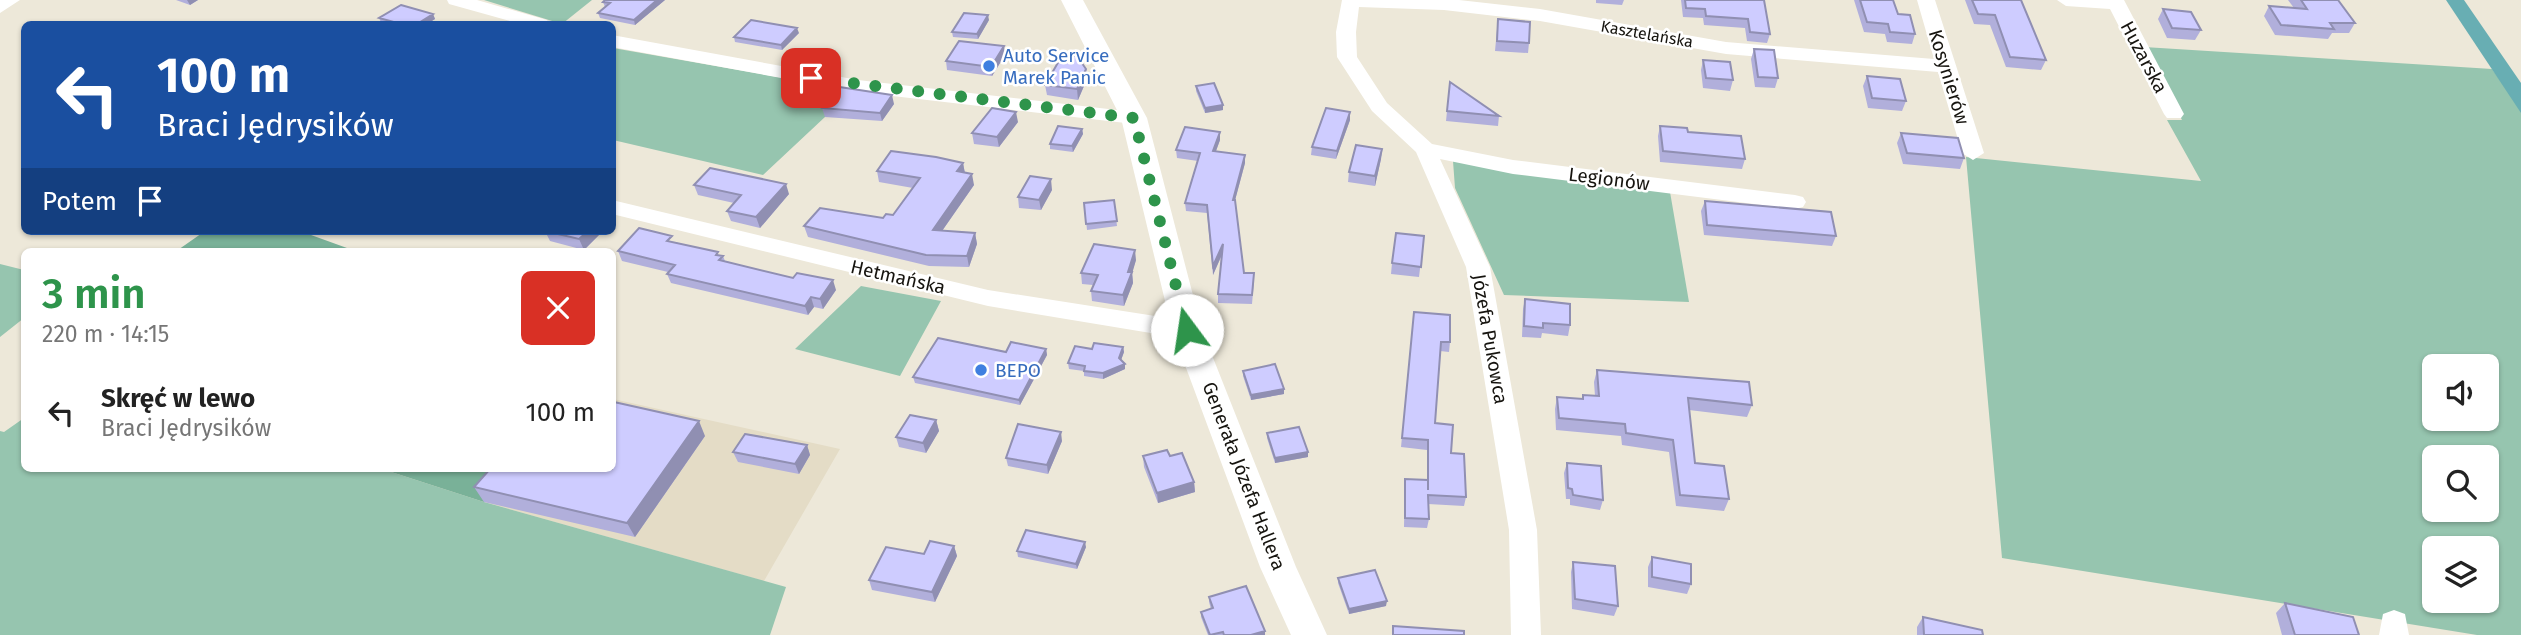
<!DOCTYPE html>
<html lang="pl">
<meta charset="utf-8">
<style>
:root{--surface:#fff;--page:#f2f2f2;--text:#222;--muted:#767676;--accent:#2e944b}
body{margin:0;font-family:"Fira Sans",sans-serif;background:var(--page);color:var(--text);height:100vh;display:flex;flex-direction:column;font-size:26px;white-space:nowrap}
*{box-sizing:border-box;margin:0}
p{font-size:23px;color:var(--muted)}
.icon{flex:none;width:38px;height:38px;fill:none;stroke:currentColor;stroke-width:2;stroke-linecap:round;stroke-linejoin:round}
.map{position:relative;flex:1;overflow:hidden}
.panel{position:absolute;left:21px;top:248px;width:595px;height:224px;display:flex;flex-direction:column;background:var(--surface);border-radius:10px;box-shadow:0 2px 5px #0004}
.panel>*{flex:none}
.guide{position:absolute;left:21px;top:21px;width:595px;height:214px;border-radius:10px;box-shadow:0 2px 5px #0004;background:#1a4fa0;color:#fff;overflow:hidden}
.controls{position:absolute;left:2422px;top:354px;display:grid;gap:14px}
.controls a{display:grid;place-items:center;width:77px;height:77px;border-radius:10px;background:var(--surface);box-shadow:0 2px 5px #0004;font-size:35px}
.pin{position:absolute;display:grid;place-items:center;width:60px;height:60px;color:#fff;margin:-30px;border-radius:14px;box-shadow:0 4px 10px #0006}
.me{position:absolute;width:77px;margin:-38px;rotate:346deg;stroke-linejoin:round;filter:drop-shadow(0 0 5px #0008)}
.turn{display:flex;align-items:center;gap:24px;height:147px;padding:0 21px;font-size:32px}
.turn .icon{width:91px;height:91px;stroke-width:2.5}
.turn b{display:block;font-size:49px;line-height:60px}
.then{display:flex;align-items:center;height:66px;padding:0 21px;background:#0003;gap:14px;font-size:26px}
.round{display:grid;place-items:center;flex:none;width:74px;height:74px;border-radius:10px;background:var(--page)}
.summary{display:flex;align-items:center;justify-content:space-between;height:119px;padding:0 21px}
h1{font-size:42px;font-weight:600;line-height:52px;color:var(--accent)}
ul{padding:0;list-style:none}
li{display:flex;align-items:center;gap:21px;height:91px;padding:0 21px}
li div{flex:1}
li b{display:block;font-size:26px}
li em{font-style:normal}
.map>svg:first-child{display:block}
.built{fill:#e4dcc6}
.green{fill:#96c5af;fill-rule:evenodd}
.forest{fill:#79b198}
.water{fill:#68aeb3}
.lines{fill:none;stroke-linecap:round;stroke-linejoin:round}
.minor{fill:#fff;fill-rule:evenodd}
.tertiary{fill:#fff;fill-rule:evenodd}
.wall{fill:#b1afdb}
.shaded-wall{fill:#908fb2}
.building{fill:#ceccff;stroke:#908fb2;stroke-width:2}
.route{stroke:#2e944b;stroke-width:12;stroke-dasharray:0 21.6}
.shop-dot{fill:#3f7fe0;stroke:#fff;stroke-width:2.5}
.labels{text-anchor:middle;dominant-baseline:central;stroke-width:5;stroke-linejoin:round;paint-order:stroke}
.far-street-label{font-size:16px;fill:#16140f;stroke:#fff}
.shop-label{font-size:19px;fill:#366cbe;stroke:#fff;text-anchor:start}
.street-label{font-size:19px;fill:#16140f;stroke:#fff}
</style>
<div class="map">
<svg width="2521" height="635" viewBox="0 0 2521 635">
<rect width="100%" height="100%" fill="#ede8d9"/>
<path class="built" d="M613,399L840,449L764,581L484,502L511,469H612Z"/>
<path class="green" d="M484,0H592L562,24Z
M2144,47L2492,69L2521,109V635H2477L2002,558L1966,157L2201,181L2167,120H2182ZM2434,366H2487V418H2434ZM2434,457H2487V509H2434ZM2434,548H2487V600H2434Z
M613,48L863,92L841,102L763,175L613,140Z
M1453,161L1670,192L1689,302L1504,295L1455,188Z
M0,264L24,270V318L0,337Z
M861,286L941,301L900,376L795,349Z
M24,418V469H382L484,502L786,587L770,635H0V431L4,432Z"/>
<path class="forest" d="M205,231H300L358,252H175Z
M382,469H512L484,502Z"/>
<path class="water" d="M2446,0H2464L2521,83V113Z"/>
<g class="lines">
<path class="minor" d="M0,0H20L0,13Z
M447,0H477L547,20L550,24H521L449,4Z
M1342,0H1459L1540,9L1726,42L1934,59L1917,0H1935L1984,153L1973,160L1962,153L1938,72L1726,54L1540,21L1444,10L1359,7L1356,32L1357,57L1387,103L1432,144L1513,160L1795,195L1803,197L1806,202L1803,207L1795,209L1513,174L1440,159L1490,267L1537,530L1541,635H1511L1509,530L1466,267L1416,152L1372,111L1337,57L1336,32Z
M2057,0H2124L2184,114L2181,118H2167L2164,114L2110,9L2066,6Z
M612,35L858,80L1134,112L1144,118L1134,124L858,92L612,47Z
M612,200L988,290L1187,321L1196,324L1199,330L1196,336L1187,339L988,306L612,214Z
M2394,610L2405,614L2409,635H2379L2383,614Z"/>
<path class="tertiary" d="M1061,0H1083L1147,118L1202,330L1296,567L1327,635H1291L1260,567L1172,330L1121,118Z"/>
</g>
<path class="wall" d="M176,0H198L190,5Z
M665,0L635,25L600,18L598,13L605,7L603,2Z
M1596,0H1624L1622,5L1596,3Z
M1681,0H1764L1770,34L1767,43L1747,41L1745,28L1704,25L1703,18L1683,17Z
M1854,0H1893L1898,14L1915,34L1912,44L1887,42L1885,34L1864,32Z
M1965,0H2021L2046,60L2041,70L2006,67L1990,25L1974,24Z
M2288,0H2338L2355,23L2349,33H2332L2328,39L2275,35L2264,16L2269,6L2294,8Z
M2163,9L2201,30L2195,40L2167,38L2158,19Z
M433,14L435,19L427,24H382L379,18Z
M1498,19L1529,43L1528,53L1495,51Z
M989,20L978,39L953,37L952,32Z
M799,33L782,50L735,42L734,37Z
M1004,46L1005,55L992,76L947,70L946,61Z
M1754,49L1778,78L1775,88L1755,87L1751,59Z
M1703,60L1733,80L1730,91L1703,88L1701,70Z
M1086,69L1087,79L1078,100L1047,95L1045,85Z
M1867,76L1906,101L1902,111L1868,108L1863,86Z
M1450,82L1499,116L1498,126L1446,121Z
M1196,86L1223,110L1205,113L1196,91Z
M894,104L882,121L825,117L822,108Z
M1350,112V120L1336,159L1311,155L1312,147Z
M1018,122L999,147L974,144L972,133Z
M1660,126L1688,132L1745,159L1742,169L1660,162L1658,136Z
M1082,129L1083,134L1073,152L1050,149V144Z
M1901,133L1964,158L1960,169L1903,164L1897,143Z
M1220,140L1216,151L1245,163L1235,200L1244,273L1254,281L1252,304L1218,303V294L1222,255L1213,275L1207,213L1186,211L1185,203L1198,161L1177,158L1176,150Z
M1382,149L1381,159L1375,186L1348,182L1349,172Z
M963,163L965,173L974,185L942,231L975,233L977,244L969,267L929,266L808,237L804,226L883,218L893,215L913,188L879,182L877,171Z
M694,185L789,194L760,228L731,221L727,211L734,203L698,195Z
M1052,190L1041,210L1019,208L1018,197Z
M1114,200L1117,226L1087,230L1084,203Z
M1705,201L1836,236L1832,246L1704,235L1701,211Z
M545,231H603L584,250L550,241Z
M1424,236L1419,277L1391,274L1392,263Z
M675,242L723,256L725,261L836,290L823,309L814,307L808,315L671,283L667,274L668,272L622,261L618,251Z
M1136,260L1132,272L1133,283L1124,306L1092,301L1091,291L1093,285L1082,284L1081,273Z
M1525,299L1570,325L1568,336L1542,333L1541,338L1522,337L1523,309Z
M1414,312L1450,342L1449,352L1440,351L1435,423L1451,453L1466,497L1464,506L1428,504L1429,519L1427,528L1404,527L1405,479L1427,480V450L1401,447Z
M1123,347L1124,352L1121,360L1125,369L1103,379L1084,376V371L1069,369L1068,363L1092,349Z
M1046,349L1047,355L1020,405L915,383L913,377L1006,352Z
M1597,370L1752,405L1747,417L1689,410L1695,463L1729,499L1724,511L1676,506L1669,452L1622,445L1621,436L1556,430L1555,409L1557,397L1582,399L1583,395L1595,396L1594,382Z
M1243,371L1284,394L1251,400L1243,376Z
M936,420L939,431L926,453L899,447L896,437Z
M1267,433L1308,457L1275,463L1267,438Z
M705,436L635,537L484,502L474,487Z
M1062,441L1048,474L1008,466L1006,458Z
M807,445L810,455L799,474L738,462L733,452Z
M1143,456H1170L1194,482L1195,492L1158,503L1144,467Z
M1567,463L1603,500L1600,510L1570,505V499H1566L1564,473Z
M954,546L957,556L935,602L872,590L869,580L924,554Z
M1086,547L1077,569L1018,557L1017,551Z
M1652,557L1691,584L1687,594L1648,587V567Z
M1573,562L1618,606L1614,616L1572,609L1571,572Z
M1338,578L1386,606L1349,614L1338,583Z
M1209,597L1265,635H1208L1201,617V612L1211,609L1209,602Z
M2285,603L2359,635H2282L2276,613Z
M1923,617L1983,635H1917V627Z"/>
<path class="shaded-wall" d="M187,0H198L190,5Z
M657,0H665L635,25L634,20Z
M433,14L435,19L427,24H417Z
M988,15L989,20L978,39L977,34Z
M797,28L799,33L782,50L781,45Z
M1004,46L1005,55L992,76L991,67Z
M1086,69L1087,79L1078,100L1077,89Z
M892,95L894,104L882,121L880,113Z
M1223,105V110L1205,113V108Z
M1016,112L1018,122L999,147L997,137Z
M1350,112V120L1336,159L1337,151Z
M1082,129L1083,134L1073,152L1072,146Z
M1220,132V140L1213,159V151Z
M1382,149L1381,159L1375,186V176Z
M1245,155V163L1233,208V200Z
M963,163L965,174L957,171Z
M972,174L974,185L935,241L933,230Z
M1051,179L1052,190L1041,210L1039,200Z
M786,184L789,194L760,228L756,217Z
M588,231H603L584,250L579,239Z
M975,233L977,244L969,267L967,256Z
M1223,244V252L1213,275V266Z
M1135,250L1136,260L1132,274V272L1133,283L1124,306L1123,295L1128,272Z
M833,280L836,290L823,309L820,299Z
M811,297L814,307L808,315L805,306Z
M1123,347L1124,352L1120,363L1119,358Z
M1046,349L1047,355L1020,405L1019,400Z
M1125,364V369L1103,379V373Z
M1284,389V394L1251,400V395Z
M936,420L939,431L926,453L923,443Z
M699,421L705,436L635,537L627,523Z
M1061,432L1062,441L1048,474L1047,465Z
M807,445L810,455L799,474L795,464Z
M1308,452V457L1275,463V458Z
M1194,482L1195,492L1158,503L1157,493Z
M1085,542L1086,547L1077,569L1076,564Z
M954,546L957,556L935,602L932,592Z
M1387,601L1386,606L1349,614V609Z
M1265,631V635H1251Z"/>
<path class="building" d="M605,0H657L634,20L598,13L610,3L603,2Z
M1685,0H1764L1770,34L1750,32L1748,19L1706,16L1705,9L1686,8Z
M1860,0H1893L1898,14L1910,15L1915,34L1890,32L1888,24L1867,22Z
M1972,0H2021L2046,60L2010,57L1995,15L1978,14Z
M2301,0H2338L2355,23H2330L2334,29L2281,25L2269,6L2307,9Z
M401,5L433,14L417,24H401L379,18Z
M2163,9L2191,12L2201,30L2172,28Z
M964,13L988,15L977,34L952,32Z
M1498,19L1530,22L1529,43L1497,41Z
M751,20L797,28L781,45L734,37Z
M959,41L1004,46L991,67L946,61Z
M1754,49L1774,50L1778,78L1758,77Z
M1063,54L1077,56L1086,69L1077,89L1045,85Z
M1703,60L1730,62L1733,80L1706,78Z
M1867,76L1900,79L1906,101L1872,98Z
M1450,82L1499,116L1447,111Z
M1214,83L1223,105L1205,108L1196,86Z
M833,86L892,95L880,113L822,108Z
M992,108L1016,112L997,137L972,133Z
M1326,108L1350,112L1337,151L1312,147Z
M1058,126L1082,129L1072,146L1050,144Z
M1660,126L1687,128L1688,132L1741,136L1745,159L1663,151Z
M1185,127L1220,132L1213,151L1245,155L1233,200H1235L1244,273H1254L1252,295L1218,294L1223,244L1213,266L1207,205L1185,203L1200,153L1176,150Z
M1901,133L1958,138L1964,158L1907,153Z
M1356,145L1382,149L1375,176L1349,172Z
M891,151L936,157L963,163L957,171L972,174L933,230L975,233L967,256L926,255L804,226L820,208L883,218L886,214L893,215L920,178L877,171Z
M710,168L786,184L756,217L727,211L741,195L694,185Z
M1030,176L1051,179L1039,200L1018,197Z
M1114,200L1117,221L1086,224L1084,203Z
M1705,201L1831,212L1836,236L1707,225Z
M639,228L672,236L667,241L718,252L716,255L723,256L719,260L793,278L797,273L833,280L820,299L811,297L805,306L667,274L675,265L618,251Z
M545,231H588L579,239Z
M1396,233L1424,236L1421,267L1392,263Z
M1094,244L1135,250L1128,272H1132L1123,295L1091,291L1098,275L1081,273Z
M1525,299L1570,304V325L1543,323V328L1524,326Z
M1414,312L1450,315V342H1441L1435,423L1453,425L1451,453L1464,454L1466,497L1428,495L1429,519L1405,518V479L1428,480V490V440L1402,438Z
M938,338L1006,352L1011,342L1046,349L1019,400L913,377Z
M1094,343L1123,347L1119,358L1125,364L1103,373L1084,371L1085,366L1068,363L1075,346L1092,349Z
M1275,364L1284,389L1251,395L1243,371Z
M1597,370L1749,382L1752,405L1688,398L1695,463L1724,466L1729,499L1680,495L1673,440L1626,433L1625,424L1559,418L1557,397L1583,399V395L1599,396Z
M614,402L699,421L627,523L474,487L490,469H612V404Z
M910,415L936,420L923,443L896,437Z
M1018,424L1061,432L1047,465L1006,458Z
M1299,427L1308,452L1275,458L1267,433Z
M745,434L807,445L795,464L733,452Z
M1167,450L1170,456L1182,453L1194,482L1157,493L1143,456Z
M1567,463L1601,466L1603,500L1573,495L1572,489L1568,488Z
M1026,530L1085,542L1076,564L1017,551Z
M930,541L954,546L932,592L869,580L886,547L924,554Z
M1652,557L1691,564V584L1652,577Z
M1573,562L1615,566L1618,606L1575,599Z
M1375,570L1387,601L1349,609L1338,578Z
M1246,586L1265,631L1251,635H1224L1223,632L1210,635L1201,612L1213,608L1209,597Z
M2285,603L2353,617L2359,635H2295Z
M1923,617L1982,630L1983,635H1924Z
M1393,626L1464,631V635H1393Z"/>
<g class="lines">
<path class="route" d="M811,78L1134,118L1187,330"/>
</g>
<g class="shop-dot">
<circle cx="989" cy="66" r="7"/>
<circle cx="981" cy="370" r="7"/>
</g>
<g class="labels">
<g class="far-street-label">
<text transform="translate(1647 34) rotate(10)">Kasztelańska</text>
</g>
<g class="shop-label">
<text x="1003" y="55">Auto Service<tspan x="1003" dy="22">Marek Panic</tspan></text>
<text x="995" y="370">BEPO</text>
</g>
<g class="street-label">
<text transform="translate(2144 57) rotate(62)">Huzarska</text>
<text transform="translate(1949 77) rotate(73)">Kosynierów</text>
<text transform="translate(1609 179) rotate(7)">Legionów</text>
<text transform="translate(898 277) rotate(13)">Hetmańska</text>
<text transform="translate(1490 339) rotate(80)">Józefa Pukowca</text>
<text transform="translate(1244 476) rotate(69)">Generała Józefa Hallera</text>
</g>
</g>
</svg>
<div class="controls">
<a><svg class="icon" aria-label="sound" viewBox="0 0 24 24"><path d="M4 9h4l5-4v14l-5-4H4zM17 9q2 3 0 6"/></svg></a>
<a><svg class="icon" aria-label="search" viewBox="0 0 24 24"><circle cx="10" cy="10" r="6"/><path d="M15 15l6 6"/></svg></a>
<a><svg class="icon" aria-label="layers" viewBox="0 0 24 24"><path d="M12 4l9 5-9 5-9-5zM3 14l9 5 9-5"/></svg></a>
</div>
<div class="pin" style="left:811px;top:78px;background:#d93025"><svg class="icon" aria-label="arrive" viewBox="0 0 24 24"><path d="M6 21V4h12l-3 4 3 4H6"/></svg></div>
<svg class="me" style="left:1187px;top:330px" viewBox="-20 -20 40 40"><circle r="19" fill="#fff"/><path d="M0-13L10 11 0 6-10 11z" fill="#2e944b"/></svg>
<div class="guide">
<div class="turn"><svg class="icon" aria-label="left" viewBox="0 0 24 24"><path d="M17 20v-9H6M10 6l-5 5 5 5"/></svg><div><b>100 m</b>Braci Jędrysików</div></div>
<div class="then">Potem<svg class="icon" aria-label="arrive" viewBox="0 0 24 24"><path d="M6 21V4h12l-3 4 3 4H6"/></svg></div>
</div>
<section class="panel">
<div class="summary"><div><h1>3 min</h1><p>220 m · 14:15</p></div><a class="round" style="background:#d93025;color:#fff"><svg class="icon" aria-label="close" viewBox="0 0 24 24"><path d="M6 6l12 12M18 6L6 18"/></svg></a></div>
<ul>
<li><svg class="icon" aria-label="left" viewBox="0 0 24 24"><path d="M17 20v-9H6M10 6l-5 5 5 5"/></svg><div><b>Skręć w lewo</b><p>Braci Jędrysików</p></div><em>100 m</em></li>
</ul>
</section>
</div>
